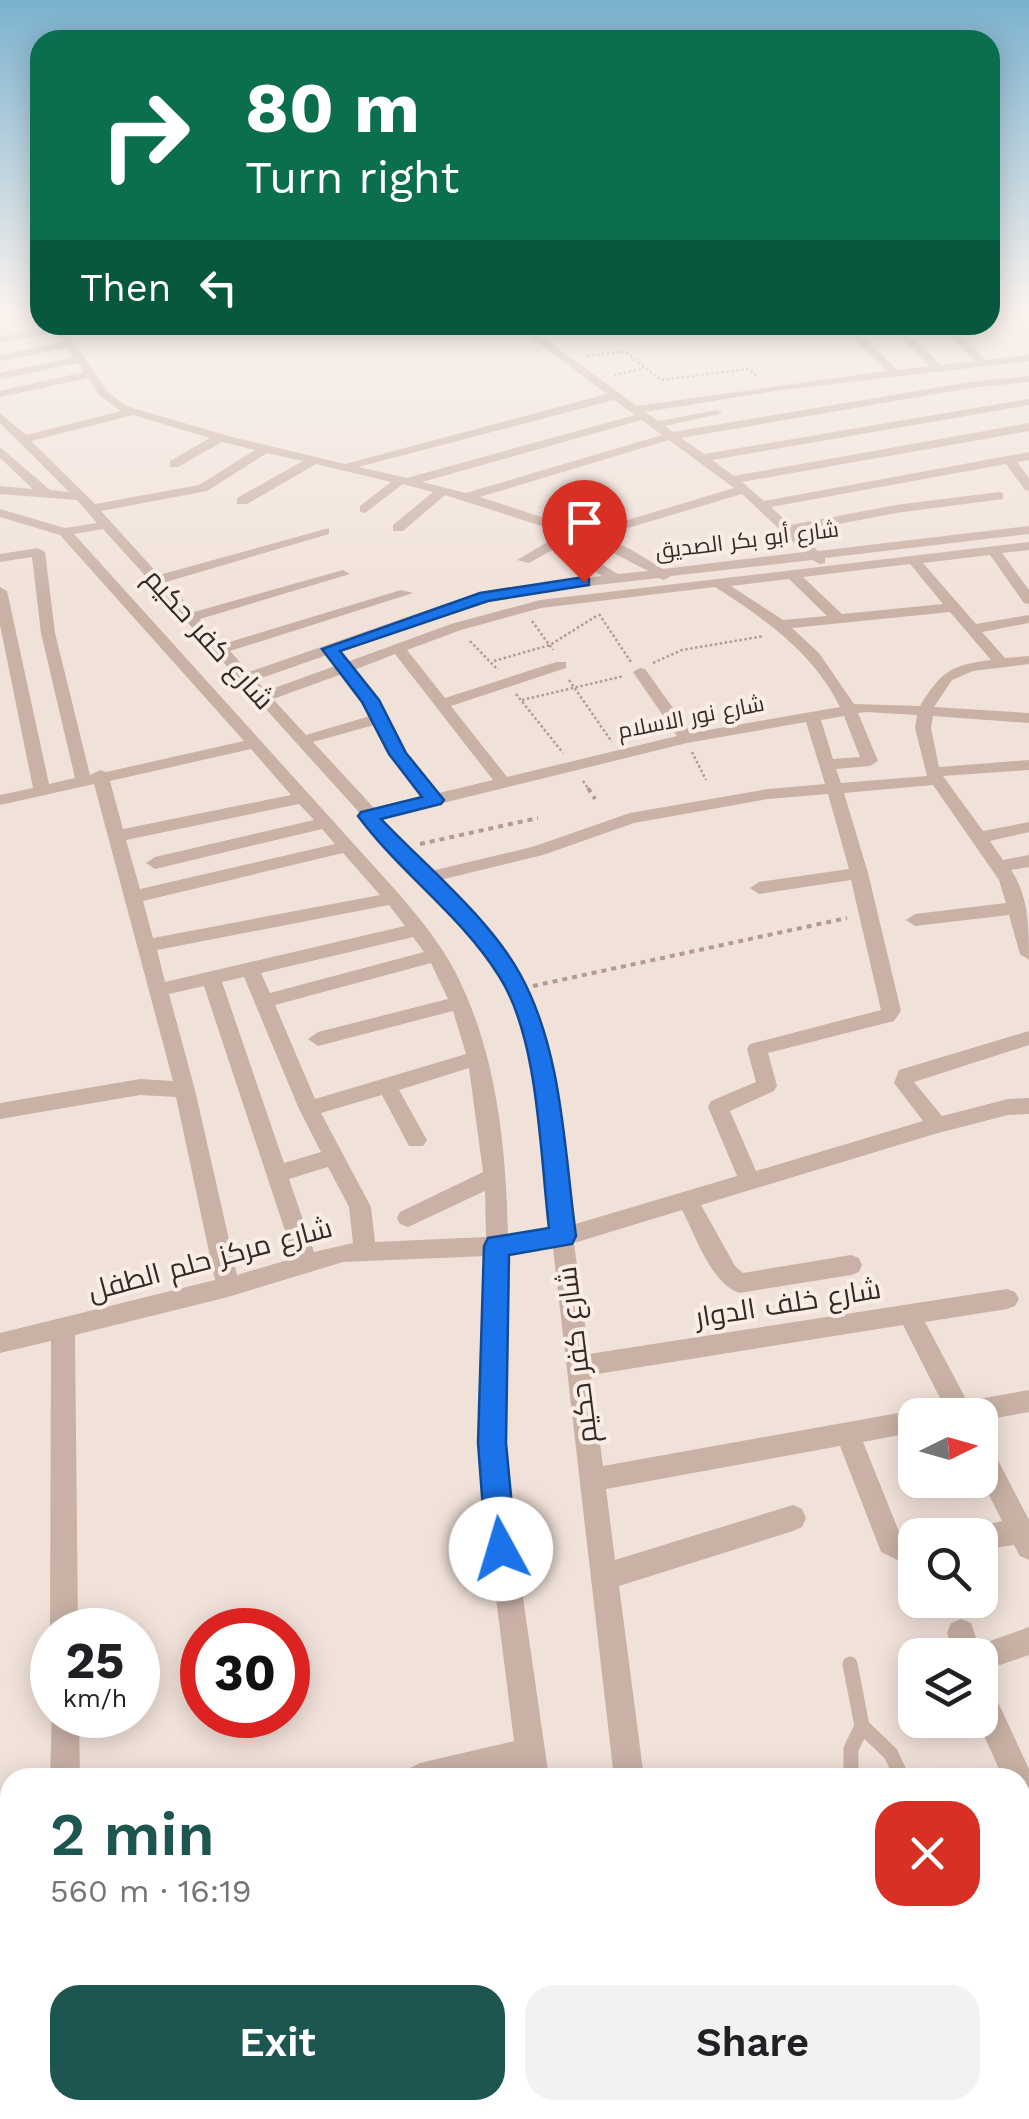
<!DOCTYPE html>
<meta charset="utf-8">
<style>
:root{--surface:#fff;--page:#f2f2f2;--text:#202124;--muted:#757577;--accent:#1d5551}
body{margin:0;font-family:"Work Sans",Cairo,sans-serif;background:var(--page);color:var(--text);height:100vh;display:flex;flex-direction:column;font-size:38px;white-space:nowrap}
*{box-sizing:border-box;margin:0}
p{font-size:32px;color:var(--muted)}
.icon{flex:none;width:55px;height:55px;fill:none;stroke:currentColor;stroke-width:2;stroke-linecap:round;stroke-linejoin:round}
.map{position:relative;flex:1;overflow:hidden}
.details{position:absolute;left:0px;top:1768px;width:1030px;height:352px;display:flex;flex-direction:column;background:var(--surface);border-radius:30px 30px 0 0;box-shadow:0 5px 25px #0003}
.details>*{flex:none}
.banner{position:absolute;left:30px;top:30px;width:970px;height:305px;border-radius:30px;box-shadow:0 5px 25px #0003;background:#0b6e4f;color:#fff;overflow:hidden}
.needle{width:65px;rotate:85deg}
.fabs{position:absolute;left:898px;top:1398px;display:grid;gap:20px}
.fabs a{display:grid;place-items:center;width:100px;height:100px;border-radius:20px;background:var(--surface);box-shadow:0 5px 25px #0003;font-size:50px}
.speed{position:absolute;left:30px;top:1608px;display:flex;gap:20px;font-size:50px;font-weight:700;text-align:center}
.speed>*{display:grid;place-content:center;width:130px;height:130px;border-radius:50%;background:var(--surface);box-shadow:0 5px 25px #0003;line-height:1}
.speed small{font-size:25px;font-weight:400}
.speed .limit{border:15px solid #d22;background:#fff;color:#111}
.pin{position:absolute;display:grid;place-items:center;width:85px;height:85px;color:#fff;margin:-102px -42px;border-radius:50% 50% 50% 0;rotate:-45deg;box-shadow:0 0 10px #0007}
.pin .icon{rotate:45deg}
.me{position:absolute;width:110px;margin:-55px;rotate:354deg;stroke-linejoin:round;filter:drop-shadow(0 0 8px #0008)}
.turn{display:flex;align-items:center;gap:35px;height:210px;padding:0 50px;font-size:45px}
.turn .icon{width:130px;height:130px;stroke-width:2.5}
.turn b{display:block;font-size:70px;line-height:85px}
.then{display:flex;align-items:center;height:95px;padding:0 50px;background:#0003;gap:20px;font-size:38px}
.round{display:grid;place-items:center;flex:none;width:105px;height:105px;border-radius:30px;background:var(--page)}
.summary{display:flex;align-items:center;justify-content:space-between;height:170px;padding:0 50px}
h1{font-size:60px;font-weight:600;line-height:75px;color:var(--accent)}
.cta{display:flex;gap:20px;margin-top:auto;padding:20px 50px}
.cta a{flex:1;height:115px;border-radius:30px;background:var(--accent);color:#fff;font-size:40px;font-weight:600;line-height:115px;text-align:center}
.cta a+a{background:var(--page);color:var(--text)}
.map>svg:first-child{display:block}
.lines{fill:none;stroke-linecap:round;stroke-linejoin:round}
.path-far1{stroke:#b49a90;stroke-width:2.5;stroke-dasharray:2.5 2.5;stroke-linecap:butt}
.path{stroke:#b49a90;stroke-width:4;stroke-dasharray:5 5;stroke-linecap:butt}
.service{stroke:#c9b1a5;stroke-width:15}
.minor{fill:#c9b1a5;fill-rule:evenodd}
.route{fill:#1a73e8;stroke:#114b97;stroke-width:2.5}
.labels{text-anchor:middle;dominant-baseline:central;stroke-width:8;stroke-linejoin:round;paint-order:stroke}
.far-street-label{font-size:22px;fill:#342926;stroke:#f9ede5}
.street-label{font-size:28px;fill:#342926;stroke:#f9ede5}
</style>
<div class="map">
<svg width="1029" height="2119" viewBox="0 0 1029 2119">
<rect width="100%" height="100%" fill="#f1e2d9"/>
<g class="lines">
<path class="path-far1" d="M587,356L624,351L661,380L748,369L758,377
M614,375L644,368
M599,614L631,662
M532,621L553,650
M470,641L498,670
M494,661L550,645L598,615
M653,663L682,650L764,636
M569,680L612,742
M516,694L563,753
M522,700L624,676
M692,752L706,780
M583,781L590,791"/>
<path class="path" d="M588,788L595,799
M420,844L538,818
M533,986L847,918"/>
<path class="service" d="M850,1664L862,1726L891,1754L902,1778
M851,1778V1749L862,1726"/>
<path class="minor" d="M62,325H84L66,331L107,391L126,406L232,437L345,464L607,394L514,325H526L533,330L583,325L540,335L637,406L886,371L841,325H852L897,370L930,366L888,325H899L941,365L975,361L938,325H949L986,360L1029,355V361L774,391L645,412L658,421L717,410L723,413L665,426L673,432L970,382L1029,376V382L970,388L681,438L704,454L1029,399V405L712,460L734,476L1029,423V431L742,482L764,501L1029,452V460L1017,462L1029,478V491L1025,490L1006,464L771,507L790,525L896,505L999,492L1003,493V499L896,513L797,532L818,551L1029,526V534L825,558V563L820,564L812,560L671,576L664,580L658,578L511,595L452,611L256,680L266,691L335,666L330,658L332,655H342L347,662L451,624L540,600L1029,542V550L1002,553L1029,590V604L1024,603L990,555L923,563L976,624L1029,615V623L982,632L1005,658L1029,656V664L973,671L952,680L934,707L1029,713V723L933,716L931,728L939,767L1029,760V770L943,776L983,831L1029,822V832L990,841L1003,860L1029,855V867L1011,870C1029,896 1029,930 1029,960L1020,954L1009,915L915,926L906,920L915,914L1006,903L999,880L933,785L844,793L868,873L901,1011L894,1021L768,1053L777,1086L774,1091L730,1111L756,1171L923,1121L894,1083L899,1070L1029,1031V1045L914,1082L942,1116L1008,1099L1029,1098V1114L1008,1115L938,1133L701,1205L735,1266L743,1273L851,1255L859,1258L862,1265L859,1272L851,1275L739,1293C710,1282 696,1236 682,1210L574,1243L589,1354L1007,1289L1015,1292L1019,1299L1015,1306L1007,1309L925,1322L967,1401L1029,1390V1412L980,1421V1415H939L944,1406L903,1325L591,1375L603,1466L915,1410L925,1415H915V1432L863,1442L900,1534L915,1535V1561L902,1562L881,1552L840,1446L606,1489L615,1560L793,1505L802,1509L806,1518L802,1527L793,1531L619,1586L644,1778H614L553,1248L508,1254L504,1396L507,1487L549,1778H519L518,1769L482,1778H406L410,1768L420,1763L514,1741L482,1487L479,1396L486,1256L343,1262L228,1297L75,1335L78,1630H52V1635L50,1630L51,1341L0,1353V1333L215,1280L176,1097L140,1095L0,1119V1103L140,1079L173,1081L94,784L0,805V795L33,788L0,625V587L7,591L49,784L75,778L41,633L32,557L0,562V554L38,548L45,552L55,633L90,775L100,770L106,772L244,741L60,535L0,517V509L65,528L97,523L77,500L0,494V486L33,489L0,458V447L50,490L69,492L0,423V413L26,435L121,411L99,395L88,378L0,397V391L84,372L77,363L0,379V373L74,357L67,348L0,361V355L63,342L57,332L0,343V337ZM614,400L635,415L407,478L358,467ZM133,415L210,438L170,461V467H178L222,442L255,450L199,485L95,504L31,441ZM642,420L662,435L466,493L422,482ZM669,440L734,488L588,532L480,497ZM267,453L303,461L237,498V504H247L316,464L391,482L360,506V512L365,513L403,484L433,492L393,525V531H403L445,495L592,542L648,571L618,574L561,540H551L517,560L529,563L556,548L602,576L510,587L442,605L249,672L230,651L413,593L401,590L223,644L200,619L350,574L343,570L194,612L166,582L329,534V528L159,575L101,511L207,491ZM742,494L804,552L663,569L630,549L601,536ZM103,529L469,934C486,957 503,980 515,1007C541,1066 543,1164 550,1229L508,1235C506,1141 495,1036 445,954C431,932 416,914 399,894L74,534ZM910,564L943,604L842,614L803,577ZM789,579L827,616L783,620L731,586ZM715,587C765,619 813,652 840,707L691,733L645,669L640,668L633,672L677,736L507,777L451,706L566,668V662H556L445,698L407,650L461,630L541,608ZM950,612L991,660C950,665 941,672 920,706L854,704L819,653L792,628ZM395,654L493,780L439,793L405,753L378,701L354,670ZM342,674L370,716L306,735L273,699ZM866,712L917,715L915,728L927,776L841,783L836,769L870,766L878,761L858,713ZM844,716L860,757L833,759L821,720ZM806,722L825,784L768,789L630,813L532,847L431,871L382,818L687,743ZM374,725L392,758L424,797L375,809L313,742ZM251,749L291,795L123,829L110,781ZM828,794L849,869L759,882L750,888L759,894L851,880L881,1010L750,1044L747,1049L756,1082L711,1101L708,1107L737,1176L572,1225C564,1159 561,1071 536,1011C515,960 477,920 440,880L543,855L634,823L768,799ZM299,804L314,820L155,857L146,863L155,869L322,829L335,844L140,889L126,840ZM343,853L380,895L153,938L143,901ZM389,905L405,926L165,982L157,950ZM413,937L424,952L270,993L261,973ZM431,963L448,999L318,1032L308,1039L318,1046L453,1011L466,1054L315,1099L275,1005ZM244,977L299,1109L321,1152L284,1163L222,982ZM204,986L294,1258L237,1275L195,1090L169,994ZM469,1068L483,1172L400,1212L397,1218L400,1224L408,1227L485,1191L486,1237L375,1242L371,1207L321,1113L382,1095L409,1146H423L427,1140L399,1090ZM328,1167L349,1207L353,1243L314,1252L289,1179Z
M980,1439L989,1443L1029,1520V1560L1020,1556L1014,1545L980,1550V1535H968L971,1528L1002,1521L980,1477Z
M961,1619L971,1623L982,1655L980,1660V1655H954L947,1633L951,1623Z
M1029,1627V1655L1000,1665L990,1661L986,1651L990,1641Z
M980,1681L990,1685L1029,1769V1787L1020,1792V1778H1003L977,1720H980Z
M52,1711V1715H79L80,1778H50Z
M10,1917V1949L0,1951V1919Z
M1029,1940V1973L1020,1977V1944Z
M50,2110H84V2119H50Z
M287,2110H350L346,2119H283Z
M557,2110H591L592,2119H558Z
M654,2110H688L689,2119H655Z
M704,2110H751L747,2119H700Z
M875,2110H909L913,2119H879Z"/>
</g>
<linearGradient id="sky" x2="0" y2="1"><stop stop-color="#7bb1ce"/><stop offset="0.51" stop-color="#f9f2ee"/><stop offset="1" stop-color="#f9f2ee" stop-opacity="0"/></linearGradient>
<rect width="1029" height="604" fill="url(#sky)"/>
<path class="route" d="M584,577L589,579V585L488,601L340,651L379,700L406,753L444,800L441,804L381,819C425,865 490,919 520,974C563,1052 564,1150 576,1236L572,1244L509,1255L506,1443L516,1549L512,1560L501,1564L491,1560L486,1549L478,1443L484,1246L488,1238L549,1228C540,1154 539,1038 499,976C461,915 400,873 358,816L361,812L422,797L389,754L362,702L322,649L480,593Z"/>
<g class="labels">
<g class="far-street-label">
<text transform="translate(747 540) rotate(-7)">شارع أبو بكر الصديق</text>
<text transform="translate(691 717) rotate(-11)">شارع نور الاسلام</text>
</g>
<g class="street-label">
<text transform="translate(209 639) rotate(48)">شارع كفر حكيم</text>
<text transform="translate(210 1259) rotate(-15)">شارع مركز حلم الطفل</text>
<text transform="translate(788 1303) rotate(-9)">شارع خلف الدوار</text>
<text transform="translate(577 1355) rotate(-97)">شارع كفر حكيم</text>
</g>
</g>
</svg>
<div class="fabs">
<a><svg class="needle" viewBox="-14 -14 28 28"><path d="M0-13l5 13h-10z" fill="#e53935"/><path d="M0 13l5-13h-10z" fill="#757577"/></svg></a>
<a><svg class="icon" aria-label="search" viewBox="0 0 24 24"><circle cx="10" cy="10" r="6"/><path d="M15 15l6 6"/></svg></a>
<a><svg class="icon" aria-label="layers" viewBox="0 0 24 24"><path d="M12 4l9 5-9 5-9-5zM3 14l9 5 9-5"/></svg></a>
</div>
<div class="speed"><div>25<small>km/h</small></div><div class="limit">30</div></div>
<div class="pin" style="left:584px;top:582px;background:#d93025"><svg class="icon" aria-label="arrive" viewBox="0 0 24 24"><path d="M6 21V4h12l-3 4 3 4H6"/></svg></div>
<svg class="me" style="left:501px;top:1549px" viewBox="-20 -20 40 40"><circle r="19" fill="#fff"/><path d="M0-13L10 11 0 6-10 11z" fill="#1a73e8"/></svg>
<div class="banner">
<div class="turn"><svg class="icon" aria-label="right" viewBox="0 0 24 24"><path d="M7 20v-9h11M14 6l5 5-5 5"/></svg><div><b>80 m</b>Turn right</div></div>
<div class="then">Then<svg class="icon" aria-label="left" viewBox="0 0 24 24"><path d="M17 20v-9H6M10 6l-5 5 5 5"/></svg></div>
</div>
<section class="details">
<div class="summary"><div><h1>2 min</h1><p>560 m · 16:19</p></div><a class="round" style="background:#d93025;color:#fff"><svg class="icon" aria-label="close" viewBox="0 0 24 24"><path d="M6 6l12 12M18 6L6 18"/></svg></a></div>
<div class="cta"><a>Exit</a><a>Share</a></div>
</section>
</div>
